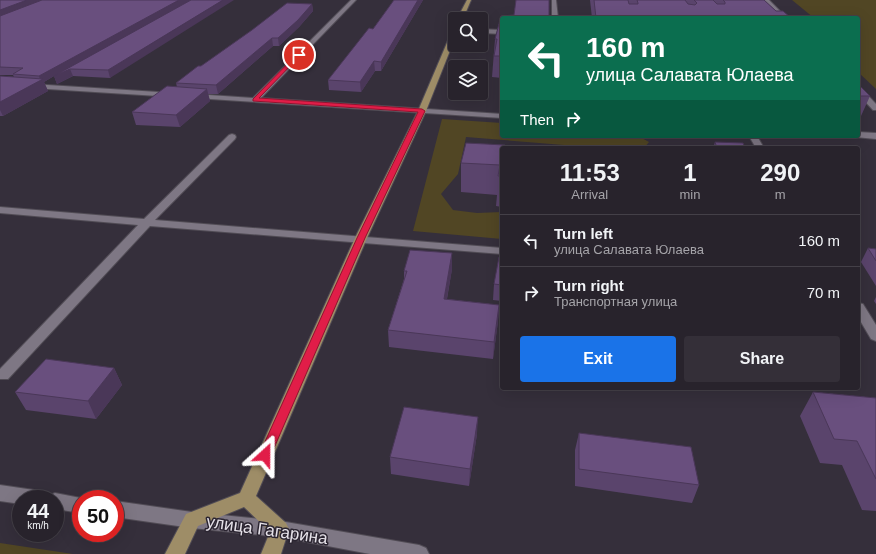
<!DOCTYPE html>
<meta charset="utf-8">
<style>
:root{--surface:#28232c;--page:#342f38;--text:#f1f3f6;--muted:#a5a4a9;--line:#444048;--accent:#1a73e8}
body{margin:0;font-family:Arial,sans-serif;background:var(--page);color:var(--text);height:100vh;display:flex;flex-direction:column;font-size:15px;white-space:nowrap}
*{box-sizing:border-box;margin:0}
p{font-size:13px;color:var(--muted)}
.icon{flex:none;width:22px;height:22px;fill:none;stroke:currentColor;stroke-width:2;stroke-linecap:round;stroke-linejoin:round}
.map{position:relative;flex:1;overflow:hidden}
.panel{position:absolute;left:500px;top:146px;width:360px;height:244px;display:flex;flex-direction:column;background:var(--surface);border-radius:4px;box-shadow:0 4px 16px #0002,0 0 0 1px var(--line)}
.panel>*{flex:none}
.hud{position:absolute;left:500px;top:16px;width:360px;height:122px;border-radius:4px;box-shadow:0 4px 16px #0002,0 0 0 1px var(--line);background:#0b6e4f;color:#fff;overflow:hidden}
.buttons{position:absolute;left:448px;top:12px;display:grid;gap:8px}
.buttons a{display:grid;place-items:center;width:40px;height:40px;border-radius:4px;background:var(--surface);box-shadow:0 4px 16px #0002,0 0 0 1px var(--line);font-size:20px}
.speed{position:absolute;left:12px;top:490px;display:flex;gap:8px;font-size:20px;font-weight:700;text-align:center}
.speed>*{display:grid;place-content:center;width:52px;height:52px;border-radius:50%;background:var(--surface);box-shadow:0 4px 16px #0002,0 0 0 1px var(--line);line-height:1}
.speed small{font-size:10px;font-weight:400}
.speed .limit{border:6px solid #d22;background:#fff;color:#111}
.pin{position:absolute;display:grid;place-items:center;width:34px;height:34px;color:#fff;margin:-17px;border:2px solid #fff;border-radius:50%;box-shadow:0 1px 4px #0007}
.me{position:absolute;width:44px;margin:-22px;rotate:24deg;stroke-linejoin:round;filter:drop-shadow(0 0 3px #0008)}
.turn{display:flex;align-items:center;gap:14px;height:84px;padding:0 20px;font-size:18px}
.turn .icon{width:52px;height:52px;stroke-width:2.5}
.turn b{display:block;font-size:28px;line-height:34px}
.then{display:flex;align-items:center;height:38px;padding:0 20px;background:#0003;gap:8px;font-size:15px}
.eta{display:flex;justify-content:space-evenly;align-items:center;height:68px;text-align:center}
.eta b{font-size:24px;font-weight:800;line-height:28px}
.action{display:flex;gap:8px;margin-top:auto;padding:8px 20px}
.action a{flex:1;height:46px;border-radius:4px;background:var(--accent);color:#fff;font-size:16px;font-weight:800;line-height:46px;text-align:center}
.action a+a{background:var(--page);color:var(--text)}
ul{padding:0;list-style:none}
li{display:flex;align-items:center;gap:12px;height:52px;padding:0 20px;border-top:1px solid var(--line)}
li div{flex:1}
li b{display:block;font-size:15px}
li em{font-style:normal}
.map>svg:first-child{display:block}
.green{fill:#514624}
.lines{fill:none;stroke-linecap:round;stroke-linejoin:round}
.minor-casing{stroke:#514c55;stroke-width:2}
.major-casing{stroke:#514c55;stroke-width:2}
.minor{fill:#7e7784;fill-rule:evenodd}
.major{fill:#9e8d67;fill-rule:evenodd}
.wall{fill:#5a446c}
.shaded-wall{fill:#4a3758}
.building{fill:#694f7e;stroke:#4a3758}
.route{fill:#e11d48;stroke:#92132f}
.labels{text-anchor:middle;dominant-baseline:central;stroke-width:3;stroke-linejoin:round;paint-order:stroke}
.near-street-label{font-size:17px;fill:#e5e1e8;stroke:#2b2531}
</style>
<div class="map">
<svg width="876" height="554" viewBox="0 0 876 554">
<rect width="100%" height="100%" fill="#352f3b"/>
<path class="green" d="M792,0H876V89L858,72V18H814Z
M442,119L502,123V136H638L649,142L644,148H601L466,137L458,174L441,194L453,210L477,213L502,212V239L413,231Z
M0,543L73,554H0Z"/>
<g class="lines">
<defs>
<path id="minor" d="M351,0H356L261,98L502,114V118L194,98L190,96L194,94L253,98Z
M552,0H556L558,18H552Z
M764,0H769L787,18H781Z
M481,29L502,30V34L481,33Z
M0,82L174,93L178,95L174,97L0,86Z
M858,88H861L876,104V110H873L858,94Z
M858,132L876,133V139L855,137L858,136Z
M232,134L235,135L236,137L235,139L155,220L502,248V254L150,226L8,379H0V369L138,225L0,213V207L144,219L229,135Z
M749,136H757L764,148H756Z
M858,303L863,304L876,325V341L871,339L858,317Z
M0,485L41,491L47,494L48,496L55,493L86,499H81V513L55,509V499H21V504L0,501Z
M115,501L192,512L280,521L419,545L426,548L429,554H370L280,537L192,528L115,517Z"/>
<path id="major" d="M467,0H471L463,19H457Z
M455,29V38L426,111L367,238L256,496L286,523L289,529L281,554H261L270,532L244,507L198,526L185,554H165L186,514L240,493L355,238L418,111L452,31Z"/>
</defs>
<use href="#minor" class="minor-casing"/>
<use href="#major" class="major-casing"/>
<use href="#minor" class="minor"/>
<use href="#major" class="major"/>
</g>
<path class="wall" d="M0,0H191L110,78L73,76L57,84L54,76L44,82L48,91L3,116H0V76L14,77L13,75H0Z
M394,0H423L381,71H375L361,92L329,90L328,80L373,29Z
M516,0H549V17H557V18H502V78L492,77L495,39L501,16L514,15Z
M590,0H764L776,11L791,18H592Z
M312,4L313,11L299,27L279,46H273L218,94H208L210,101L180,127L136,125L132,112L177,87L176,83L201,66Z
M858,84L870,96L861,116H858Z
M715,142L745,148H713Z
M502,148V207L496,206L497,195L461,192V163Z
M868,248L876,249V286L861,262Z
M502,258V301L493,300L494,284Z
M452,269L447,299L499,305L498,321L493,359L389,347L388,330L404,279V271Z
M876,297V304L874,301Z
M114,368L122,385L96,419L26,410L15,392Z
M813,392L876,398V511L862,510L842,465L820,463L800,416Z
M579,433L699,485L692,503L575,486V450Z
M477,434L469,486L391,474L390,457Z"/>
<path class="shaded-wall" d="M27,0H45L0,17V10Z
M179,0H191L70,69L73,76L57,84L54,76L44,82L48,91L3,116L0,110V102L40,80L39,76Z
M223,0H234L110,78L108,70Z
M418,0H423L381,71V62Z
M312,4L313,11L299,27L279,46L278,38Z
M272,38L273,46L218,94L216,85Z
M374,61L375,71L361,92L360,82Z
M207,89L210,101L180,127L176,115Z
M452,253V269L444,315V299Z
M499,305L498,321L493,359L494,342Z
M114,368L122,385L96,419L88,401Z
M478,417L477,434L469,486L470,469Z"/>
<path class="building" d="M0,0H27L0,10Z
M42,0H179L39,76L13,74L23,68L0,67V16Z
M191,0H223L108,70L70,69L54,76Z
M394,0H418L381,62L374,61L360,82L328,80L369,28L373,29Z
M516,0H549V17H557V18H502V56H494L497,39H495L501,16L514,15Z
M594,0H628L629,4H638V3L637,0H685L688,4L695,5L697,3L694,0H713L717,4H725V2L723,0H764L776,11H783L791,18H596Z
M287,3L312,4L298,20L278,38H272L216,85L176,83L198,66H201L252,30Z
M0,76L43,79L0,102Z
M858,84L870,96H858Z
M167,86L207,89L176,115L132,112Z
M715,142L743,143L745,148H717Z
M466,143L505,145V148H502V176H498L500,165L461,163Z
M868,248L876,249V261Z
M410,250L452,253L444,299L499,305L494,342L388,330L407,271H404Z
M499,257L502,258V285L494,284Z
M46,359L114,368L88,401L15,392Z
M813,392L876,398V479L857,441L834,439Z
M404,407L478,417L470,469L390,457Z
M579,433L691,447L699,485L579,469Z"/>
<path class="route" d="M297,54L301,55L259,98L422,109L425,111L365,238L271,455L269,459L265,460L261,459L259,455L357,238L418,112L253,101V99Z"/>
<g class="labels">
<g class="near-street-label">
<text transform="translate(267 530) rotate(8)">улица Гагарина</text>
</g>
</g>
</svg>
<div class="buttons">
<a><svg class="icon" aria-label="search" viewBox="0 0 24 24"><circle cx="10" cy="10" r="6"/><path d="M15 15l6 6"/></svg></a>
<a><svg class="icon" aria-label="layers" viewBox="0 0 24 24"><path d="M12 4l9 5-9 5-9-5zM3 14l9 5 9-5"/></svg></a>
</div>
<div class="speed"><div>44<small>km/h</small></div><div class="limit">50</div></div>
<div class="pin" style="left:299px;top:55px;background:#d93025"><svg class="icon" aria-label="arrive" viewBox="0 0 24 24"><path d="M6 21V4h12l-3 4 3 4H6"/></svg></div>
<svg class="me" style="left:265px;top:455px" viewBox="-20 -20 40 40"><path d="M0-17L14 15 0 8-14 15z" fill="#e11d48" stroke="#fff" stroke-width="4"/></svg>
<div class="hud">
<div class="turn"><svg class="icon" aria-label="left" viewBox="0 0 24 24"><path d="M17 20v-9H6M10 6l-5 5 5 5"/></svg><div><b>160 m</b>улица Салавата Юлаева</div></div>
<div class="then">Then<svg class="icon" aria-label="right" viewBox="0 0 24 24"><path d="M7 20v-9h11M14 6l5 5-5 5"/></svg></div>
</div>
<section class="panel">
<div class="eta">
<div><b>11:53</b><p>Arrival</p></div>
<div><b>1</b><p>min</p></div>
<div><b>290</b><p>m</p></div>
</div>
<ul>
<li><svg class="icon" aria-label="left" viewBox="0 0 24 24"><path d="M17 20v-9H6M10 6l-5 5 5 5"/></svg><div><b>Turn left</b><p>улица Салавата Юлаева</p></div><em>160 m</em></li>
<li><svg class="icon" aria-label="right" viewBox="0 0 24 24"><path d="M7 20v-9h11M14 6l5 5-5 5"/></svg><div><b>Turn right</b><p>Транспортная улица</p></div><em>70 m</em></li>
</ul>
<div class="action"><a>Exit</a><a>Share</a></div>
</section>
</div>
